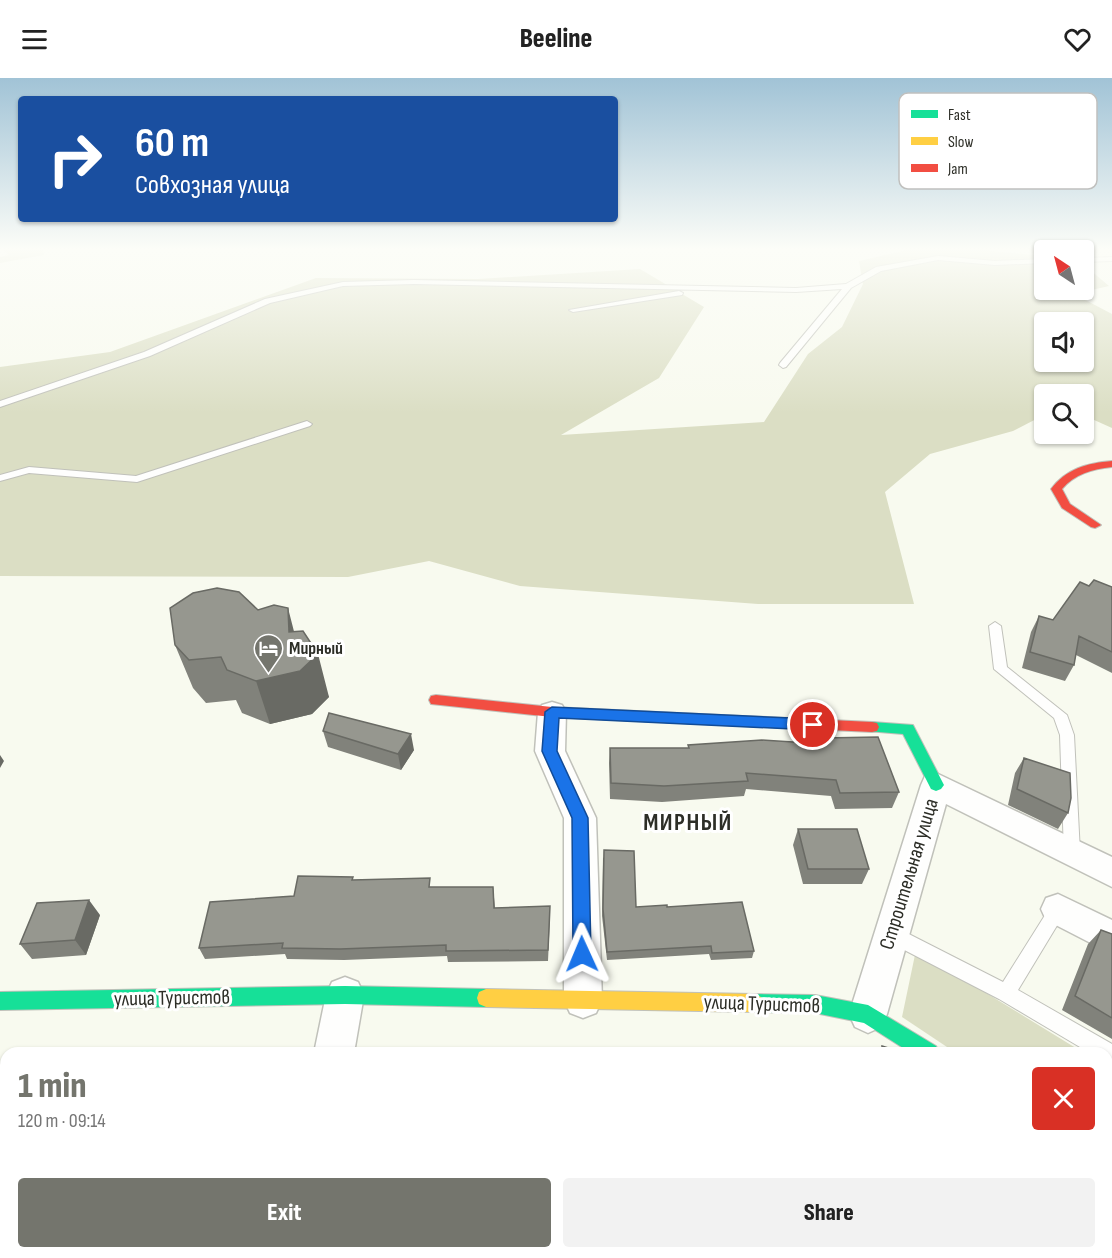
<!DOCTYPE html>
<meta charset="utf-8">
<style>
:root{--surface:#fff;--page:#f2f2f2;--text:#222;--muted:#767676;--accent:#74756d}
body{margin:0;font-family:"Sofia Sans Condensed",sans-serif;background:var(--page);color:var(--text);height:100vh;display:flex;flex-direction:column;font-size:22px;white-space:nowrap}
*{box-sizing:border-box;margin:0}
p{font-size:20px;color:var(--muted)}
.icon{flex:none;width:33px;height:33px;fill:none;stroke:currentColor;stroke-width:2;stroke-linecap:round;stroke-linejoin:round}
.map{position:relative;flex:1;overflow:hidden}
.side{position:absolute;left:0px;top:969px;width:1113px;height:212px;display:flex;flex-direction:column;background:var(--surface);border-radius:18px 18px 0 0;box-shadow:0 2px 4px #0004}
.side>*{flex:none}
.banner{position:absolute;left:18px;top:18px;width:600px;height:126px;border-radius:6px;box-shadow:0 2px 4px #0004;background:#1a4fa0;color:#fff;overflow:hidden}
.needle{width:39px;rotate:324deg}
.controls{position:absolute;left:1034px;top:162px;display:grid;gap:12px}
.controls a{display:grid;place-items:center;width:60px;height:60px;border-radius:6px;background:var(--surface);box-shadow:0 2px 4px #0004;font-size:30px}
.pin{position:absolute;display:grid;place-items:center;width:51px;height:51px;color:#fff;margin:-26px;border:3px solid #fff;border-radius:50%;box-shadow:0 2px 6px #0007}
.me{position:absolute;width:66px;margin:-33px;rotate:359deg;stroke-linejoin:round;filter:drop-shadow(0 0 4px #0008)}
.turn{display:flex;align-items:center;gap:21px;height:126px;padding:0 18px;font-size:27px}
.turn .icon{width:78px;height:78px;stroke-width:2.5}
.turn b{display:block;font-size:42px;line-height:51px}
.round{display:grid;place-items:center;flex:none;width:63px;height:63px;border-radius:6px;background:var(--page)}
.overview{display:flex;align-items:center;justify-content:space-between;height:102px;padding:0 18px}
h1{font-size:36px;font-weight:800;line-height:45px;color:var(--accent)}
.action{display:flex;gap:12px;margin-top:auto;padding:12px 18px}
.action a{flex:1;height:69px;border-radius:6px;background:var(--accent);color:#fff;font-size:24px;font-weight:800;line-height:69px;text-align:center}
.action a+a{background:var(--page);color:var(--text)}
header{display:flex;justify-content:space-between;align-items:center;height:78px;padding:0 18px;background:var(--surface);font-size:27px;font-weight:800}
.map>svg:first-child{display:block}
.forest{fill:#dbdec4;fill-rule:evenodd}
.lines{fill:none;stroke-linecap:round;stroke-linejoin:round}
.lane-casing{stroke:#c0c1ba;stroke-width:2}
.street-casing{stroke:#c0c1ba;stroke-width:3}
.fast-casing{stroke:#c0c1ba;stroke-width:2}
.slow-casing{stroke:#c0c1ba;stroke-width:2}
.jam-casing{stroke:#c0c1ba;stroke-width:2}
.lane{fill:#fefefd;fill-rule:evenodd}
.street{fill:#fefefd;fill-rule:evenodd}
.fast{fill:#16e098;fill-rule:evenodd}
.slow{fill:#ffcf43;fill-rule:evenodd}
.jam{fill:#f24e42;fill-rule:evenodd}
.wall{fill:#81827b}
.shaded-wall{fill:#696a64}
.building{fill:#96978f;stroke:#696a64;stroke-width:1.5}
.route{fill:#1a73e8;stroke:#114b97;stroke-width:1.5}
.labels{text-anchor:middle;dominant-baseline:central;stroke-width:6;stroke-linejoin:round;paint-order:stroke}
.poi-label{font-size:18px;font-weight:bold;fill:#2d2e27;stroke:#fff;text-anchor:start}
.near-street-label{font-size:21px;fill:#2d2e27;stroke:#fff}
.district-label{font-size:24px;font-weight:bold;letter-spacing:1.5px;fill:#2d2e27;stroke:#fff}
.key{fill:#fff;stroke:#c0c0be;stroke-width:1.5}
.key-label{font-size:16px;fill:#2d2e27}
</style>
<header><svg class="icon" aria-label="menu" viewBox="0 0 24 24"><path d="M4 6h16M4 12h16M4 18h16"/></svg>Beeline<svg class="icon" aria-label="heart" viewBox="0 0 24 24"><path d="M12 20l-8-8c-3-5 5-10 8-4 3-6 11-1 8 4z"/></svg></header>
<div class="map">
<svg width="1112" height="1180" viewBox="0 0 1112 1180">
<rect width="100%" height="100%" fill="#f8faef"/>
<path class="forest" d="M0,170H43L44,177L0,185V179L9,177Z
M916,170H960L1044,178V212H1083V186L1109,208L1074,216L1112,236V350L1083,337V316H1044V337L1013,353L930,376L885,414L914,526H758L520,508L429,483L348,499L0,498V289L110,274L316,200L478,201L640,191L704,229L659,300L561,357L764,344L808,276L842,249L863,206L859,183ZM1044,244H1083V284H1044Z
M916,872L1084,975H956L902,939Z
M1107,989L1112,992V1078L1107,1075Z"/>
<g class="lines">
<defs>
<path id="lane" d="M938,178L995,183L1044,181V185L995,187L938,182L881,193L851,210L786,289L783,290L779,287L780,285L842,211L796,214L414,206L343,208L270,225L150,278L0,329V323L144,274L265,221L343,204L414,202L796,210L846,206L876,189Z
M1112,179V183L1083,184V180Z
M679,213L683,215L682,217L573,234L569,232Z
M307,343L312,346L310,348L137,404L29,395L0,403V397L29,389L136,398Z
M995,544L1001,548L1007,589L1067,637L1074,657L1080,775L1078,780L1072,782L1066,780L1064,775L1060,657L1054,640L994,591L989,548Z
M1058,823L1064,826L1067,831L1018,912L1112,966V987L1107,985V975H1090L999,921L885,862L882,856L885,850L891,848L897,850L1003,904L1052,826Z"/>
<path id="street" d="M552,624L562,627L566,634L565,673L596,740L602,922L596,935L583,940L570,935L564,922V740L535,673L538,634L542,627Z
M936,695L1112,779V809L946,726L887,936L881,949L868,955L855,949L849,936L921,707L925,698Z
M1058,816L1112,842V876L1046,842L1041,831L1046,820Z
M345,899L358,904L364,917L354,975H314L326,917L332,904Z
M1107,1067L1112,1069V1113L1107,1111Z
M276,1174H322L321,1180H275Z"/>
<path id="fast" d="M872,644L913,647L944,707L941,711L936,713L931,711L903,656L867,653L865,649L867,645Z
M345,908L486,911L493,914L495,920L493,926L486,929L345,926L0,932V914Z
M754,916L815,917L868,927L936,968L939,975H911L864,945L815,935L754,934L747,931L745,925L747,919Z"/>
<path id="slow" d="M486,911L754,916L761,919L763,925L761,931L754,934L486,929L479,926L477,920L479,914Z"/>
<path id="jam" d="M1112,383V389C1092,391 1075,396 1062,411L1070,426L1101,447L1095,450L1091,449L1062,430L1051,411C1066,391 1087,385 1112,383Z
M436,617L552,629L872,644L877,645L879,649L877,653L872,654L552,639L431,626L429,622L431,618Z"/>
</defs>
<use href="#lane" class="lane-casing"/>
<use href="#street" class="street-casing"/>
<use href="#fast" class="fast-casing"/>
<use href="#slow" class="slow-casing"/>
<use href="#jam" class="jam-casing"/>
<use href="#lane" class="lane"/>
<use href="#street" class="street"/>
<use href="#fast" class="fast"/>
<use href="#slow" class="slow"/>
<use href="#jam" class="jam"/>
</g>
<path class="wall" d="M1089,508L1112,509V595L1076,577L1074,587L1065,603L1022,590L1031,554L1039,538L1053,542Z
M258,532L294,554L329,619L312,636L270,646L242,635L236,622L206,625L193,610L175,567Z
M323,653L414,672L401,692L328,669Z
M823,660L899,714L892,730L835,731L831,718L746,711L744,718L662,724L610,721L609,685L610,670H688V667L821,666Z
M1024,680L1068,735L1058,751L1008,727L1015,695Z
M798,751L869,791L862,806H803L793,767Z
M603,779L636,829H667L754,873L752,880L711,882L709,876L607,882L602,838Z
M354,802L431,809H493L495,830L550,839L548,883L448,884L447,878L344,882L287,881L285,876L205,881L199,870L294,818Z
M100,837L86,877L32,881L20,866Z
M1101,852L1112,856V961L1062,932L1088,866Z
M6,1061V1082L0,1077Z
M969,1174H1107L1112,1180H976Z"/>
<path class="shaded-wall" d="M288,530L299,573L318,576L329,619L312,636L270,646L256,603L289,554Z
M411,656L414,672L401,692L398,676Z
M0,677L4,683L0,690Z
M89,822L100,837L86,877L75,862Z
M169,1174H176L181,1180H168Z"/>
<path class="building" d="M1094,502L1112,509V574L1079,558L1074,587L1030,574L1039,538L1053,542L1080,504L1089,508Z
M217,510L239,514L258,532L274,527L288,530L289,554L303,553L318,576L300,593L256,603L227,592L221,579L189,582L175,567L170,530L193,515Z
M329,635L411,656L398,676L323,653Z
M878,659L899,714L840,715L836,702L746,695L748,703L664,708L611,705L610,670H689L688,667L762,662L824,666L823,660Z
M1024,680L1070,695L1071,720L1068,735L1017,711Z
M798,751H857L869,791H808Z
M604,772L634,773L636,829L667,827V829L742,824L754,873L712,875L711,868L607,874L603,831Z
M298,798L353,799L352,802L430,800L429,809H493L494,830L550,828L548,872L446,873V867L340,871L282,870L283,865L199,870L210,824L294,818Z
M89,822L75,862L20,866L37,825Z
M1101,852L1112,856V940L1075,918Z
M882,968L904,975H882Z
M845,970L860,975H845Z
M6,1061V1077H0V1075Z
M1107,1173L1112,1177V1180H1000L993,1174H1107Z
M53,1174H169L168,1180H52Z"/>
<linearGradient id="sky" x2="0" y2="1"><stop stop-color="#a1c3d6"/><stop offset="0.51" stop-color="#fcfdf8"/><stop offset="1" stop-color="#fcfdf8" stop-opacity="0"/></linearGradient>
<rect width="1112" height="335" fill="url(#sky)"/>
<path class="route" d="M552,629L813,641L820,647L813,652L559,640L557,673L588,740L591,876L589,882L582,885L576,882L573,876L572,740L542,673L545,634Z"/>
<defs>
<symbol id="hotel-pin" viewBox="-11 -11 22 30"><path d="M0 17L-7.5 6A9.5 9.5 0 1 1 7.5 6Z" fill="#74756d" stroke="#fff"/><path d="M-6-4.5h1.5V1H6V5H4.5V3h-9V5H-6ZM-4 0a1.8 1.8 0 1 1 3.6 0ZM.5 0V-2.5h3Q6-2.5 6 0Z" fill="#fff"/></symbol>
</defs>
<g fill-rule="evenodd">
<use href="#hotel-pin" x="252" y="554" width="33" height="45"/>
</g>
<g class="labels">
<g class="poi-label">
<text x="289" y="570">Мирный</text>
</g>
<g class="near-street-label">
<text transform="translate(909 796) rotate(-73)">Строительная улица</text>
<text transform="translate(172 920) rotate(-1)">улица Туристов</text>
<text transform="translate(762 926) rotate(2)">улица Туристов</text>
</g>
<g class="district-label">
<text x="688" y="744">МИРНЫЙ</text>
</g>
</g>
<rect x="899" y="15" width="198" height="96" rx="9" class="key"/>
<rect x="911" y="32" width="27" height="8" fill="#16e098"/>
<rect x="911" y="59" width="27" height="8" fill="#ffcf43"/>
<rect x="911" y="86" width="27" height="8" fill="#f24e42"/>
<g class="key-label">
<text x="948" y="42">Fast</text>
<text x="948" y="69">Slow</text>
<text x="948" y="96">Jam</text>
</g>
</svg>
<div class="controls">
<a><svg class="needle" viewBox="-14 -14 28 28"><path d="M0-13l5 13h-10z" fill="#e53935"/><path d="M0 13l5-13h-10z" fill="#767676"/></svg></a>
<a><svg class="icon" aria-label="sound" viewBox="0 0 24 24"><path d="M4 9h4l5-4v14l-5-4H4zM17 9q2 3 0 6"/></svg></a>
<a><svg class="icon" aria-label="search" viewBox="0 0 24 24"><circle cx="10" cy="10" r="6"/><path d="M15 15l6 6"/></svg></a>
</div>
<div class="pin" style="left:813px;top:647px;background:#d93025"><svg class="icon" aria-label="arrive" viewBox="0 0 24 24"><path d="M6 21V4h12l-3 4 3 4H6"/></svg></div>
<svg class="me" style="left:582px;top:876px" viewBox="-20 -20 40 40"><path d="M0-17L14 15 0 8-14 15z" fill="#1a73e8" stroke="#fff" stroke-width="4"/></svg>
<div class="banner">
<div class="turn"><svg class="icon" aria-label="right" viewBox="0 0 24 24"><path d="M7 20v-9h11M14 6l5 5-5 5"/></svg><div><b>60 m</b>Совхозная улица</div></div>
</div>
<section class="side">
<div class="overview"><div><h1>1 min</h1><p>120 m · 09:14</p></div><a class="round" style="background:#d93025;color:#fff"><svg class="icon" aria-label="close" viewBox="0 0 24 24"><path d="M6 6l12 12M18 6L6 18"/></svg></a></div>
<div class="action"><a>Exit</a><a>Share</a></div>
</section>
</div>
